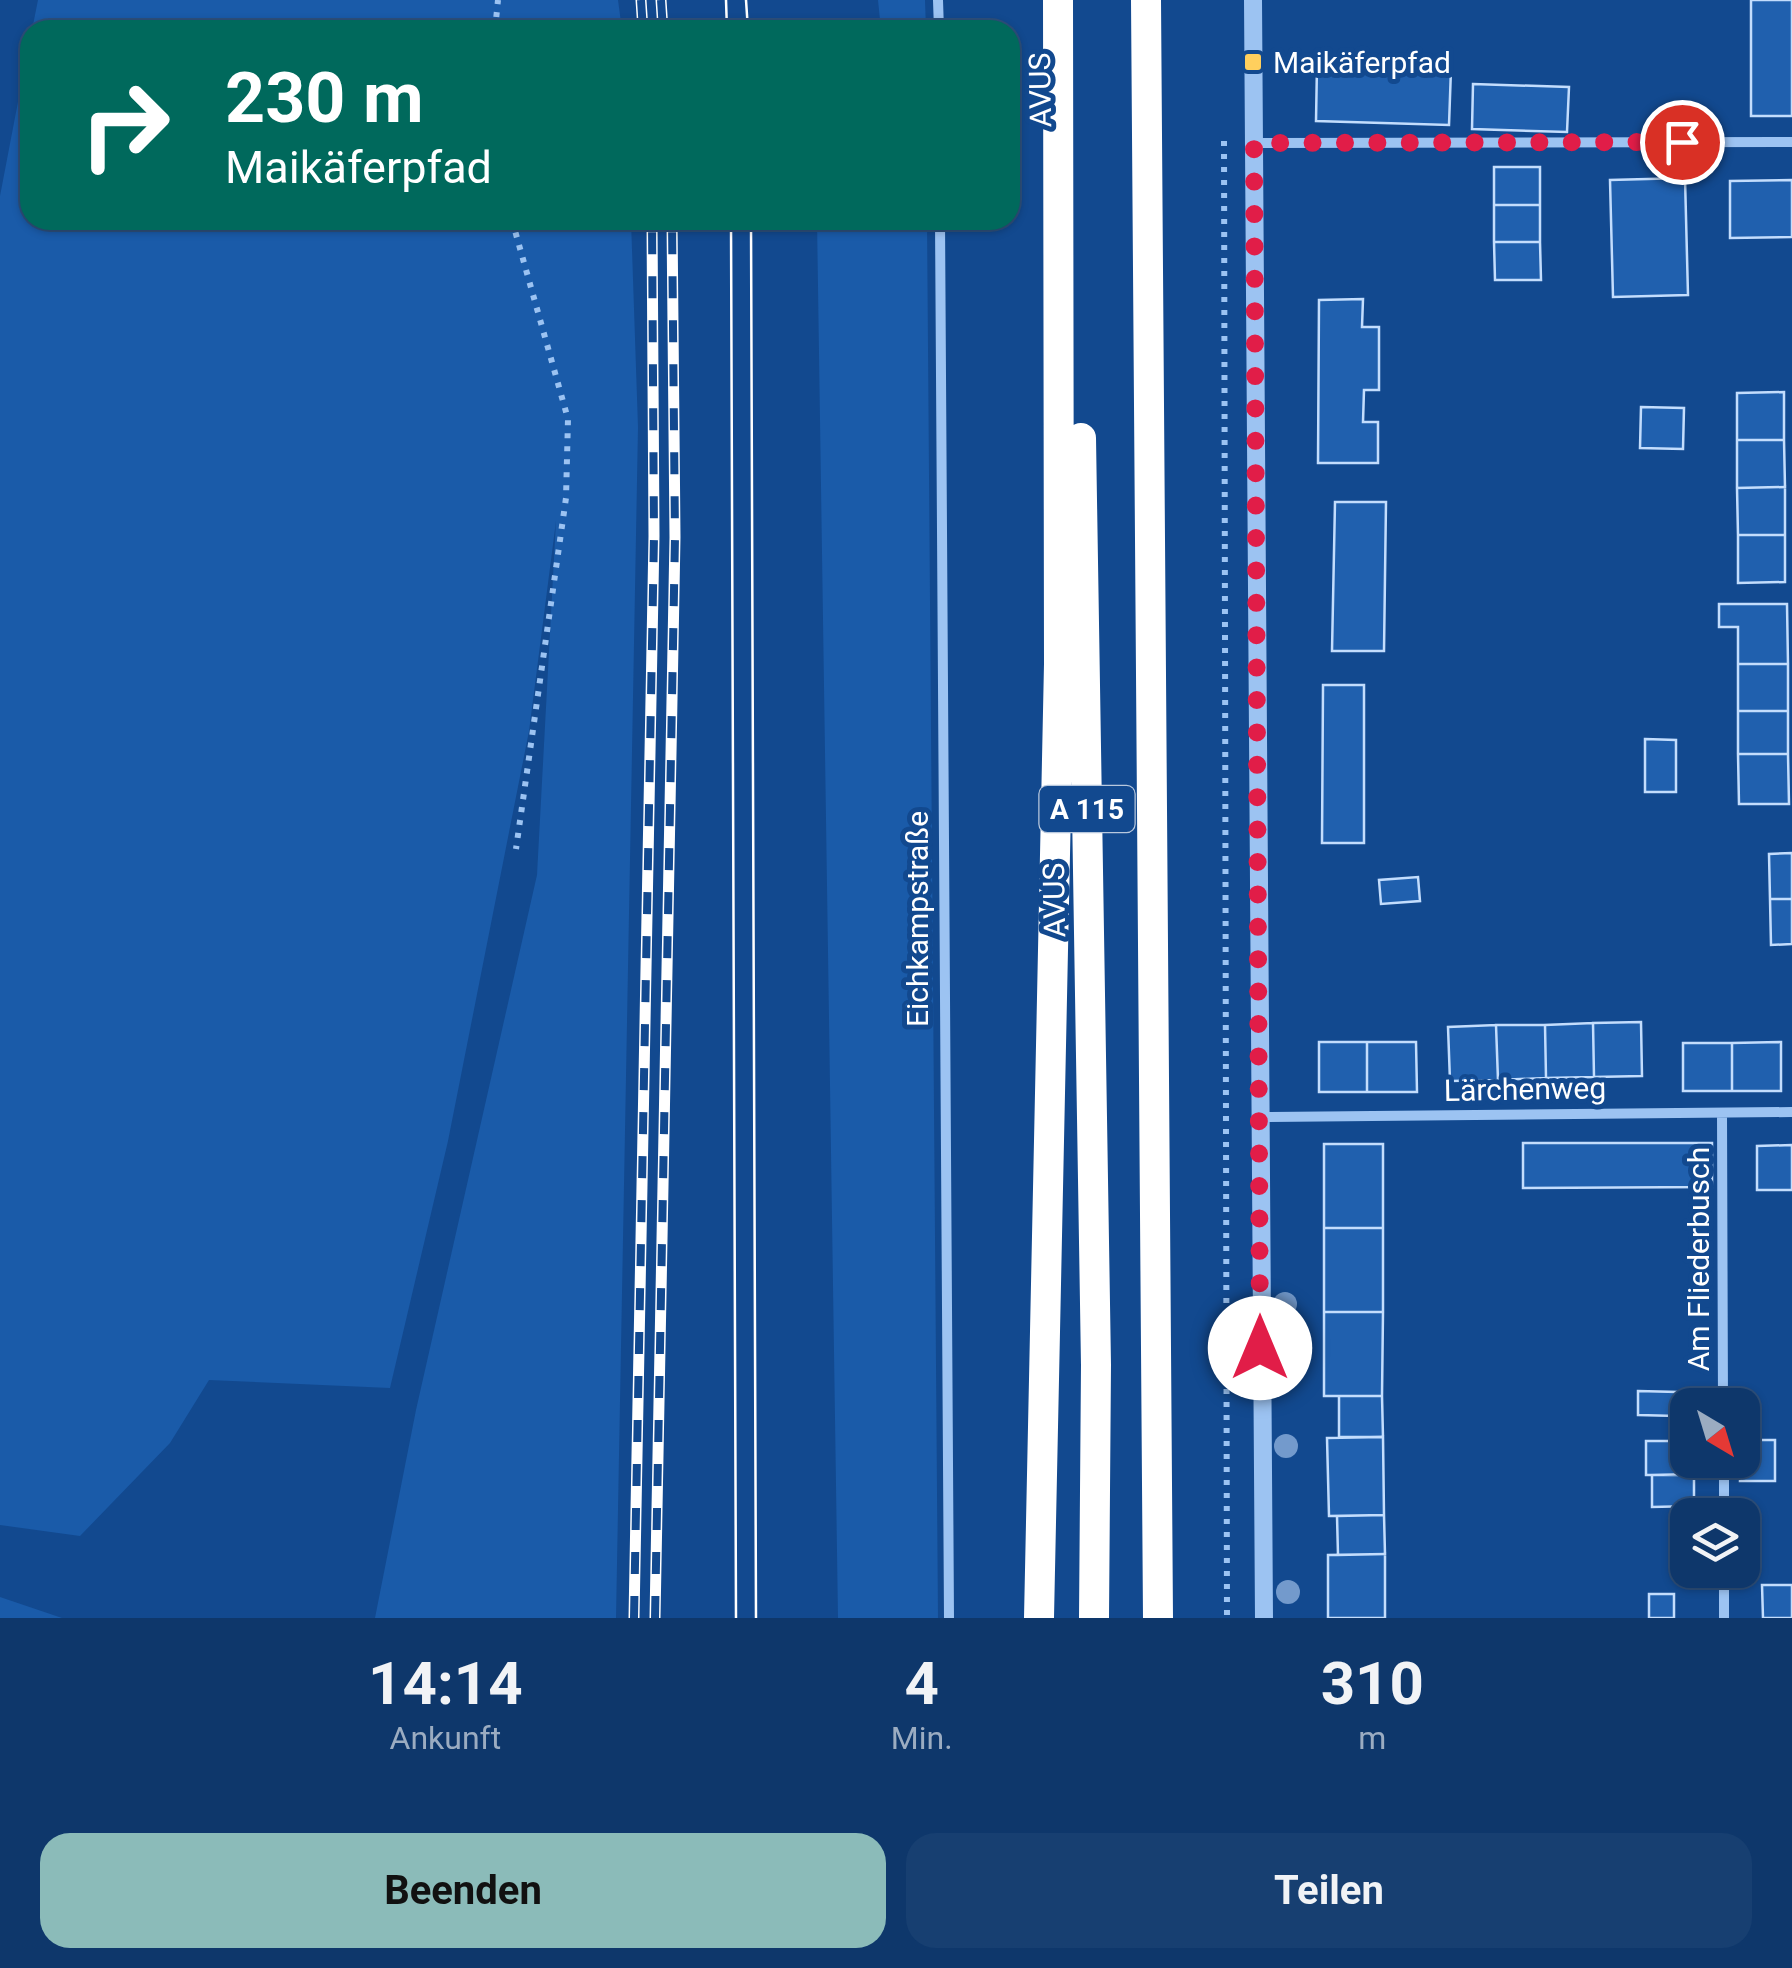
<!DOCTYPE html>
<html lang="de">
<meta charset="utf-8">
<style>
:root{--surface:#0e376b;--page:#173f71;--text:#f1f3f6;--muted:#9bacc1;--line:#2e517e;--accent:#8bbbb9}
body{margin:0;font-family:Roboto,sans-serif;background:var(--page);color:var(--text);height:100vh;display:flex;flex-direction:column;font-size:38px;white-space:nowrap}
*{box-sizing:border-box;margin:0}
p{font-size:32px;color:var(--muted)}
.icon{flex:none;width:55px;height:55px;fill:none;stroke:currentColor;stroke-width:2;stroke-linecap:round;stroke-linejoin:round}
.map{position:relative;height:1618px;overflow:hidden}
.sheet{display:flex;flex-direction:column;background:var(--surface);flex:1}
.sheet>*{flex:none}
.guide{position:absolute;left:20px;top:20px;width:1000px;height:210px;border-radius:30px;box-shadow:0 2px 8px #0004,0 0 0 2px var(--line);background:#00695c;color:#fff;overflow:hidden}
.needle{width:65px;rotate:142deg}
.controls{position:absolute;left:1670px;top:1388px;display:grid;gap:20px}
.controls a{display:grid;place-items:center;width:90px;height:90px;border-radius:20px;background:var(--surface);box-shadow:0 2px 8px #0004,0 0 0 2px var(--line);font-size:50px}
.pin{position:absolute;display:grid;place-items:center;width:85px;height:85px;color:#fff;margin:-42px;border:5px solid #fff;border-radius:50%;box-shadow:0 2px 10px #0007}
.me{position:absolute;width:110px;margin:-55px;rotate:0deg;stroke-linejoin:round;filter:drop-shadow(0 0 8px #0008)}
.turn{display:flex;align-items:center;gap:35px;height:210px;padding:0 40px;font-size:45px}
.turn .icon{width:130px;height:130px;stroke-width:2.5}
.turn b{display:block;font-size:70px;line-height:85px}
.eta{display:flex;justify-content:space-evenly;align-items:center;height:170px;text-align:center}
.eta b{font-size:60px;font-weight:700;line-height:70px}
.cta{display:flex;gap:20px;margin-top:auto;padding:20px 40px}
.cta a{flex:1;height:115px;border-radius:30px;background:var(--accent);color:#111;font-size:40px;font-weight:700;line-height:115px;text-align:center}
.cta a+a{background:var(--page);color:var(--text)}
.map>svg:first-child{display:block}
.green{fill:#1a5ba9}
.building{fill:#2060ae;stroke:#c3ddfd;stroke-width:2.5}
.lines{fill:none;stroke-linecap:round;stroke-linejoin:round}
.path{stroke:#9cc3f2;stroke-width:6;stroke-dasharray:5 8;stroke-linecap:butt}
.minor{stroke:#9cc3f2;stroke-width:10}
.tertiary{stroke:#9cc3f2;stroke-width:18}
.motorway{stroke:#fff;stroke-width:30}
.tram{stroke:#fff;stroke-width:2.5}
.rail-casing{stroke:#fff;stroke-width:11}
.rail{stroke:#12498f;stroke-width:8;stroke-dasharray:22;stroke-linecap:butt}
.tree{fill:#739acc}
.route{stroke:#e11d48;stroke-width:18;stroke-dasharray:0 32.4}
.poi-dot{fill:#ffcf5d;stroke:#12498f;stroke-width:4}
.labels{text-anchor:middle;dominant-baseline:central;stroke-width:10;stroke-linejoin:round;paint-order:stroke}
.shield{fill:#12498f;stroke:#b8c8dd;stroke-width:2.5}
.shield-label{font-size:28px;font-weight:bold;fill:#fff}
.poi-label{font-size:30px;fill:#fff;stroke:#12498f;text-anchor:start}
.street-label{font-size:30px;fill:#fff;stroke:#12498f}
</style>
<div class="map">
<svg width="1792" height="1618" viewBox="0 0 1792 1618">
<rect width="100%" height="100%" fill="#12498f"/>
<path class="green" d="M38,0H618L622,30H32Z
M878,0H925L926,30H881Z
M30,39V220H631L638,427L616,1618H375L416,1410L537,875L556,521L529,731L448,1141L390,1388L209,1380L170,1443L80,1536L0,1525V196Z
M817,220H927L938,1618H838Z
M0,1597L62,1618H0Z"/>
<path class="building" d="M1751,0H1792V116H1751Z
M1317,65L1451,69L1449,125L1316,121Z
M1473,84L1569,87L1567,132L1472,129Z
M1494,167H1540V205H1494Z
M1685,178L1688,295L1613,297L1610,180Z
M1792,180V237L1730,238V181Z
M1494,205H1540V242H1494Z
M1494,242H1540L1541,280H1495Z
M1363,299L1362,327H1379V390H1364L1363,422H1378V463H1318L1319,300Z
M1784,392V440H1737V393Z
M1641,407L1684,408L1683,449L1640,448Z
M1737,440H1784L1785,487L1737,488Z
M1785,487V535H1738L1737,488Z
M1335,502H1386L1384,651H1332Z
M1738,535H1785V582L1738,583Z
M1719,604H1787L1788,664H1738V627H1719Z
M1738,664H1788V711H1738Z
M1323,685H1364V843H1322Z
M1738,711H1788V754H1738Z
M1645,739L1676,740V792H1645Z
M1738,754H1788L1789,804H1739Z
M1792,853V899H1770L1769,854Z
M1418,877L1420,901L1381,904L1379,880Z
M1770,899H1792V944L1771,945Z
M1641,1022L1642,1076L1594,1077L1593,1023Z
M1593,1023L1594,1077L1546,1078L1545,1025Z
M1496,1025H1545L1546,1078L1498,1080Z
M1496,1025L1498,1080L1450,1081L1448,1027Z
M1319,1042H1367V1092H1319Z
M1367,1042H1416L1417,1092H1367Z
M1781,1042V1091H1732V1043Z
M1683,1043H1732V1091H1683Z
M1523,1143H1712V1187L1523,1188Z
M1324,1144H1383V1228H1324Z
M1792,1145V1190H1757V1146Z
M1324,1228H1383V1312H1324Z
M1324,1312H1383L1382,1396H1324Z
M1638,1391L1678,1392L1677,1416L1638,1415Z
M1339,1396H1382L1383,1437H1339Z
M1383,1437L1384,1515L1329,1516L1327,1438Z
M1742,1440H1775V1481H1740Z
M1646,1441H1677V1475H1646Z
M1694,1474V1506L1652,1507V1475Z
M1384,1515L1385,1554L1338,1555L1337,1516Z
M1385,1554V1618H1328V1555Z
M1762,1585H1792V1618H1763Z
M1649,1594H1674V1618H1649Z"/>
<g class="lines">
<path class="path" d="M495,30L498,0
M1224,141L1227,1618
M512,220L568,419L566,498L516,849"/>
<path class="minor" d="M938,0L939,30
M1255,143L1792,142
M940,220L949,1618
M1722,1113L1723,1405
M1259,1117L1792,1112
M1724,1460V1515
M1724,1570V1618"/>
<path class="tertiary" d="M1253,0L1264,1618"/>
<path class="motorway" d="M1146,0L1158,1618
M1081,438L1096,1365L1094,1618
M1039,1618L1059,664L1058,0"/>
<path class="tram" d="M726,0L727,30
M746,0L748,30
M731,220L736,1618
M751,220L756,1618"/>
<defs>
<path id="rail" d="M641,0L643,30
M661,0L663,30
M634,1618L654,536L652,220
M655,1618L675,537L672,220"/>
</defs>
<use href="#rail" class="rail-casing"/>
<use href="#rail" class="rail"/>
</g>
<g class="tree">
<circle cx="1285" cy="1304" r="12"/>
<circle cx="1286" cy="1446" r="12"/>
<circle cx="1288" cy="1592" r="12"/>
</g>
<g class="lines">
<path class="route" d="M1260,1348L1254,143L1682,142"/>
</g>
<rect class="poi-dot" x="1243" y="52" width="20" height="20" rx="5"/>
<g class="labels">
<rect class="shield" x="1039.5" y="786" width="95" height="46" rx="8"/>
<g class="shield-label">
<text x="1087" y="809">A 115</text>
</g>
<g class="poi-label">
<text x="1273" y="62">Maikäferpfad</text>
</g>
<g class="street-label">
<text transform="translate(1040 90) rotate(-91)">AVUS</text>
<text transform="translate(1054 900) rotate(-91)">AVUS</text>
<text transform="translate(917 919) rotate(-90)">Eichkampstraße</text>
<text transform="translate(1525 1089) rotate(-1)">Lärchenweg</text>
<text transform="translate(1698 1259) rotate(-90)">Am Fliederbusch</text>
</g>
</g>
</svg>
<div class="controls">
<a><svg class="needle" viewBox="-14 -14 28 28"><path d="M0-13l5 13h-10z" fill="#e53935"/><path d="M0 13l5-13h-10z" fill="#9bacc1"/></svg></a>
<a><svg class="icon" aria-label="layers" viewBox="0 0 24 24"><path d="M12 4l9 5-9 5-9-5zM3 14l9 5 9-5"/></svg></a>
</div>
<div class="pin" style="left:1682px;top:142px;background:#d93025"><svg class="icon" aria-label="arrive" viewBox="0 0 24 24"><path d="M6 21V4h12l-3 4 3 4H6"/></svg></div>
<svg class="me" style="left:1260px;top:1348px" viewBox="-20 -20 40 40"><circle r="19" fill="#fff"/><path d="M0-13L10 11 0 6-10 11z" fill="#e11d48"/></svg>
<div class="guide">
<div class="turn"><svg class="icon" aria-label="right" viewBox="0 0 24 24"><path d="M7 20v-9h11M14 6l5 5-5 5"/></svg><div><b>230 m</b>Maikäferpfad</div></div>
</div>
</div>
<section class="sheet">
<div class="eta">
<div><b>14:14</b><p>Ankunft</p></div>
<div><b>4</b><p>Min.</p></div>
<div><b>310</b><p>m</p></div>
</div>
<div class="cta"><a>Beenden</a><a>Teilen</a></div>
</section>
